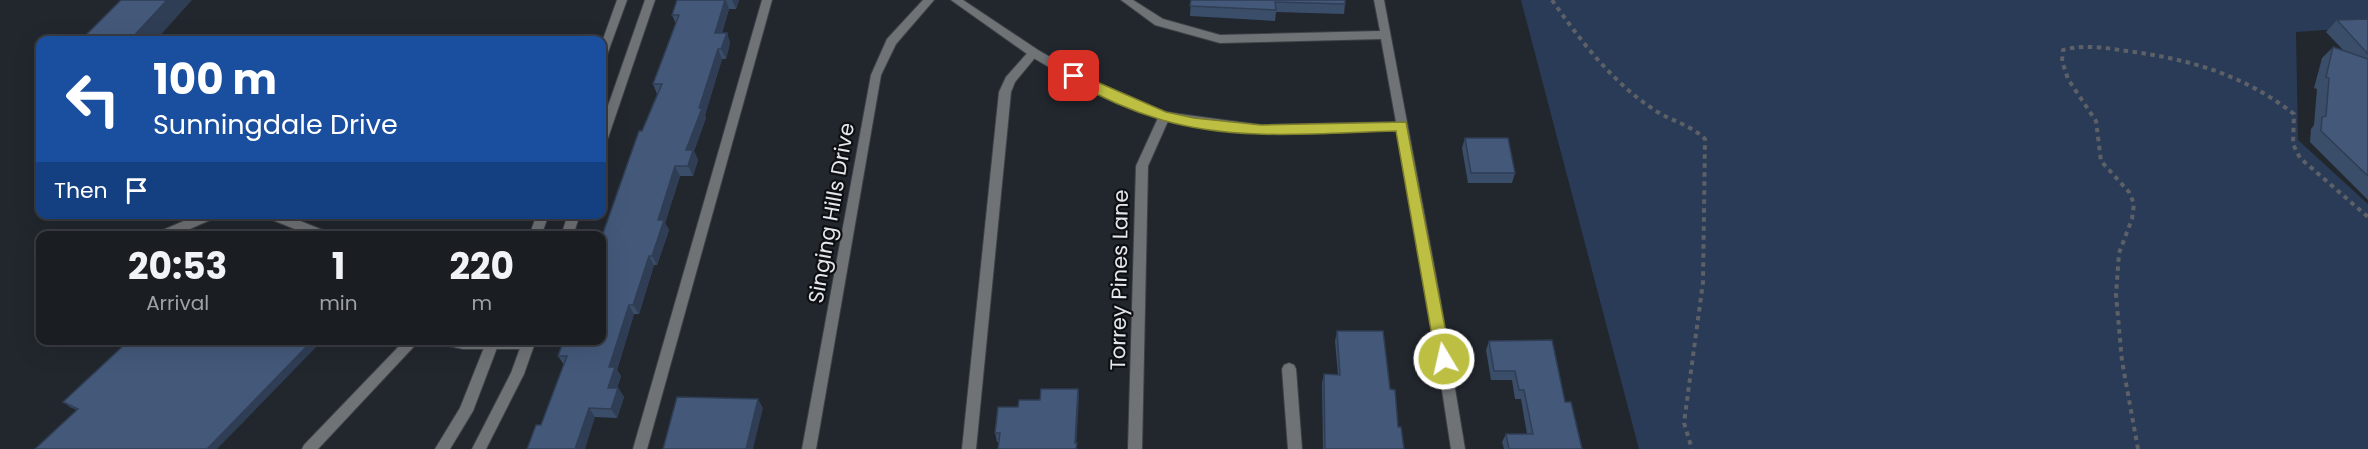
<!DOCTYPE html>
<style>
:root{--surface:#1a1d22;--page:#272a2f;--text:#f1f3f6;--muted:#9fa2a5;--line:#383b40}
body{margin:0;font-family:Poppins,sans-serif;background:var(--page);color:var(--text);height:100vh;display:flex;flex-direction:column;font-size:22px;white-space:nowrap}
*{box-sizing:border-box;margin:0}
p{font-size:20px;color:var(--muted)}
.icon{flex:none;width:33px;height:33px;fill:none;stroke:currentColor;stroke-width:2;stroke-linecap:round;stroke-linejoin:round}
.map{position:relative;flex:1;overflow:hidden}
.side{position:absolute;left:36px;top:231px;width:570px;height:114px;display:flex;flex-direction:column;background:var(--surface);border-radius:12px;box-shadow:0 6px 24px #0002,0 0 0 2px var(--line)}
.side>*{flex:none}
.hud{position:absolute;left:36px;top:36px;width:570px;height:183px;border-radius:12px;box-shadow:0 6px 24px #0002,0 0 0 2px var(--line);background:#1a4fa0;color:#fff;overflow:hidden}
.pin{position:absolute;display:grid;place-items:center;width:51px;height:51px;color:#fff;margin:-26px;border-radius:12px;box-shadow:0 3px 9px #0006}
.me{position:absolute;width:66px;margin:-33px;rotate:351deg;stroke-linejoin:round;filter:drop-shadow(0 0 4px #0008)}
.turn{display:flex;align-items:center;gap:21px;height:126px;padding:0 18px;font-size:27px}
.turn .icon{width:78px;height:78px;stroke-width:2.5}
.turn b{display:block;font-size:42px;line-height:51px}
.then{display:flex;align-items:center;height:57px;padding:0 18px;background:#0003;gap:12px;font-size:22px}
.eta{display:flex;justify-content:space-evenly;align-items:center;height:102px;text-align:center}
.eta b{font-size:36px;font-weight:700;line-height:42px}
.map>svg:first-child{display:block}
.green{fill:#2a3b57}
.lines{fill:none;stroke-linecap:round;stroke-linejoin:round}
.service-casing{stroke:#3d4248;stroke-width:2}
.minor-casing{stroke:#3d4248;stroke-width:2}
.tertiary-casing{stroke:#3d4248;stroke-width:2}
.path{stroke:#5d6167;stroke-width:4;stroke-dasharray:4.5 4.5;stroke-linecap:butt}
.service{fill:#707376;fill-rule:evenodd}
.minor{fill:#707376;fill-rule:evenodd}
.tertiary{fill:#707376;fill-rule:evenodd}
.wall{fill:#3a4d69}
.shaded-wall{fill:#303e55}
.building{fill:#44597a;stroke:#303e55;stroke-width:1.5}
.route{fill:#bdbf43;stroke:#7b7c2c;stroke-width:1.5}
.labels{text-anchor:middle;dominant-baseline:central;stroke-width:4.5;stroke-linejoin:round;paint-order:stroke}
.street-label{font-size:21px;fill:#e4e7eb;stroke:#0d0f13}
</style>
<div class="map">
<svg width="2368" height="449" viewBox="0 0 2368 449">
<rect width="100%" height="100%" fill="#22272e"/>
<path class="green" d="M1521,0H2368V27L2296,32L2298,140L2368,204V449H1639Z"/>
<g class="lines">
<defs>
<path id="service" d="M762,0H772L647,449H633Z
M1034,49L1039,53L1015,82L1011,92L976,449H962L999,92L1006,77L1030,50Z
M405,340H420L318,449H302L304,445Z
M1289,363L1294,365L1296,369L1302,449H1288L1282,369L1284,365Z"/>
<path id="minor" d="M923,0H934L896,44L881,75L816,449H802L871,75L887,39Z
M951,0H963L1038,50L1098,85L1165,112L1261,125L1396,122L1381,39L1220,43L1155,25L1121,0H1133L1163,19L1220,35L1380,31L1374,0H1384L1439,292L1465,449H1451L1427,292L1397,130L1261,133L1168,121L1148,166L1142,449H1128L1136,166L1158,118L1090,91L1030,56Z
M200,214H219L217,217L174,236H154L156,233Z
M263,214H283L330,233L332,236H312L265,217Z
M438,340H533L534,344L533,348L528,349H463L439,344Z"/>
<path id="tertiary" d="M617,0H627L607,55L602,59V42Z
M645,0H655L608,138L602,142V123Z
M537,214H549L541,236H529Z
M568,214H580L573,236H561Z
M487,340H500L473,411L450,449H435L460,408Z
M523,340H536L524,374L486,449H472L511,373Z"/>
</defs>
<use href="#service" class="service-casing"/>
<use href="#minor" class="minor-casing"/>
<use href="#tertiary" class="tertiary-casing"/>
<path class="path" d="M1552,0C1580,40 1611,81 1653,109C1670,121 1690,124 1705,139L1703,282L1684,423L1692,449
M2138,449L2122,361L2116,295L2119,253L2132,219L2134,204L2129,192L2101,161L2096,121L2068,79L2062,61L2063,50C2084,44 2106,48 2127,51C2190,59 2244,75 2294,114L2293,144L2300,158L2368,217"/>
<use href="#service" class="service"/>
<use href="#minor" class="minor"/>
<use href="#tertiary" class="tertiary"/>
</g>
<path class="wall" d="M677,0H739L736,9H729L722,33H727L730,43L726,59H722L705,115L706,118L694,151L698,160L693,176H680L665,223L669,230L657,265H654L639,314H634L617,370L621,376L617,388H618L624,397L617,418L595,417L541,425L564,365L558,356L642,131L657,94L653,84L676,24L672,15Z
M1191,0L1345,4L1344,14L1276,12L1275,21L1190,16Z
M2368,19V200L2310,142L2311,129L2314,125L2317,89L2314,88L2322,58L2333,47L2343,50L2326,32L2337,20Z
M1465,138L1515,173L1512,183H1468L1462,148Z
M1337,331L1390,389L1398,427L1404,449H1323L1322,383L1324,374L1338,375L1335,341Z
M323,340L77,410L70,407L63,402L123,347L119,344Z
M1489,341L1565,402L1582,449H1504L1502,442L1506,434H1527L1521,399H1515L1512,380H1491L1486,350Z
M1078,389L1079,398L999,442H997L995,433L1018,407Z"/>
<path class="shaded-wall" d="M167,0H192L156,40H130Z
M725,0H726L729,9L719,43L715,33Z
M732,0H739L736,9Z
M727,33L730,43L726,59L721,49Z
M718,49L722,59L705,115L706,118L694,151L698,160L693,176L688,166L686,150Z
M675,166L680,176L665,223L669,230L657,265L652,256L658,220Z
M649,256L654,265L639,314L633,305Z
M629,305L634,314L617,370L621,376L614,397L608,388L609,367Z
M313,340H323L217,449H207Z
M618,388L624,397L617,418L611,409Z
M1078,389L1079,398L1076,449L1075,443Z
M758,399L763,408L753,449H746Z
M589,408L595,417L585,449H575Z"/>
<path class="building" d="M121,0H167L130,40H81Z
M677,0H725L715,33H727L721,49H718L699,108H702L686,150H693L688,166H675L658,220H664L652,256H649L633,305H629L609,367H615L608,388H618L611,409L589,408L575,449H527L536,425H541L567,356H558L564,340H602V236L639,131H642L662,84H653L679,15H672Z
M1191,0H1345V4L1275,2L1276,10L1190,6Z
M2368,19V54L2337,20Z
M2333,47L2368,59V176L2321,131L2322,117L2326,116L2329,78L2326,77Z
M1465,138H1508L1515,173H1471Z
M1337,331H1383L1390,389L1395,390L1398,427H1401L1404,449H1325L1324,374L1340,375Z
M123,340H313L207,449H35L78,409L63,402L123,346L119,344Z
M1552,340L1565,402H1571L1582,449H1509L1506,434H1533L1524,390H1519L1515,371H1494L1489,341Z
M1041,389H1078L1075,443H1077L1076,449H998L1000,433H995L998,407H1018L1019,400H1040Z
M677,397L758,399L746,449H663Z"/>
<path class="route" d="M1074,72L1166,112L1194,118L1261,125L1406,122L1451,359L1449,364H1438L1436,359L1396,131C1320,133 1237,142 1162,120C1131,111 1098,96 1070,80V73Z"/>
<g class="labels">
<g class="street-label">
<text transform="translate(831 213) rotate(-80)">Singing Hills Drive</text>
<text transform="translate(1119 280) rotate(-89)">Torrey Pines Lane</text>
</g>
</g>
</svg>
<div class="pin" style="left:1074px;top:76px;background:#d93025"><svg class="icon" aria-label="arrive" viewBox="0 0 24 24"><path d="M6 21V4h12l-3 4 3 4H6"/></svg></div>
<svg class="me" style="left:1444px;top:359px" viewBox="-20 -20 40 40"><circle r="17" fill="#bdbf43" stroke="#fff" stroke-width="3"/><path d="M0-11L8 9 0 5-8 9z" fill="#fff"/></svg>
<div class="hud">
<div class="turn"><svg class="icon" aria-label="left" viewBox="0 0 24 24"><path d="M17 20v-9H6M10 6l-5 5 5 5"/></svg><div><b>100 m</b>Sunningdale Drive</div></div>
<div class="then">Then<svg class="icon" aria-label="arrive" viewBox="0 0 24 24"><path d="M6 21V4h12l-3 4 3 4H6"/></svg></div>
</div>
<section class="side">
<div class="eta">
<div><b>20:53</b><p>Arrival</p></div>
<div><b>1</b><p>min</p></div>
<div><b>220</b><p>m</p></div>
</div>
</section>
</div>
